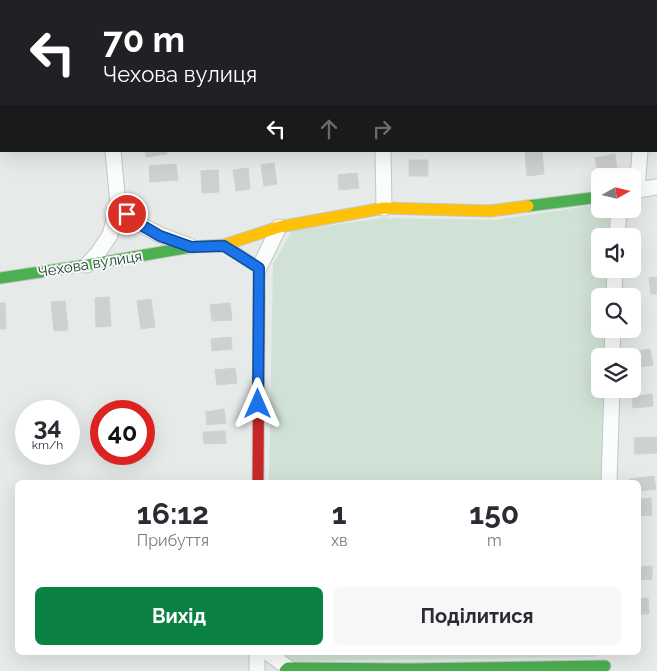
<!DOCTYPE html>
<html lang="uk">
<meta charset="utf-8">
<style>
:root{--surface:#fff;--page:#f7f7f7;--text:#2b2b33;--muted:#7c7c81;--accent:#0b8043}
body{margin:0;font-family:Raleway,sans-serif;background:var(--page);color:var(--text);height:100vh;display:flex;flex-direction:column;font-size:19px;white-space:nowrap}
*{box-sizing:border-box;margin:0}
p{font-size:16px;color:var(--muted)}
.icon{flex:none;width:28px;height:28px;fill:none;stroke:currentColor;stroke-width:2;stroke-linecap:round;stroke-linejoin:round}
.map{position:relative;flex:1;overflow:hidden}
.side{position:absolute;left:15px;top:480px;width:626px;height:175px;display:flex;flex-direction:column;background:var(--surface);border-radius:8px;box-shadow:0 5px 20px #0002}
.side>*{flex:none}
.guide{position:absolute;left:0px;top:0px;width:658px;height:152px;box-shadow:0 5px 20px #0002;background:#202124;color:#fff;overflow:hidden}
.needle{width:32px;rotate:82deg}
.controls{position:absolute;left:591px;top:168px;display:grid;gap:10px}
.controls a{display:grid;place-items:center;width:50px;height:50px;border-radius:8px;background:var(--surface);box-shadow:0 5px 20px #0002;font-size:25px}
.speed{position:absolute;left:15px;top:400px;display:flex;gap:10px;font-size:25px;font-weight:700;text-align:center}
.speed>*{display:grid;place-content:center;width:65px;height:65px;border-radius:50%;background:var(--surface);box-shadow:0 5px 20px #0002;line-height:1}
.speed small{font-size:12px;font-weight:400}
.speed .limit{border:8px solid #d22;background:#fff;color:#111}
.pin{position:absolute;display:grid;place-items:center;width:42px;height:42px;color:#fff;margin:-21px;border:2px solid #fff;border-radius:50%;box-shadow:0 1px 5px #0007}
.me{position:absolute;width:55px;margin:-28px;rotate:0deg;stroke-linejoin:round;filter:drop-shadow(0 0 4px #0008)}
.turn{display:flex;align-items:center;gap:18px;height:105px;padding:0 20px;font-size:22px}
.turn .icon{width:65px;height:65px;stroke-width:2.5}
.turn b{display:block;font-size:35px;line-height:42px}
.lanes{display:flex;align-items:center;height:48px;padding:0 20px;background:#0003;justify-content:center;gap:25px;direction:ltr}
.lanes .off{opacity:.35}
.eta{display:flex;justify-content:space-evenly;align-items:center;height:85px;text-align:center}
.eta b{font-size:30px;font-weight:700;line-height:35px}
.action{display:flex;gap:10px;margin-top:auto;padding:10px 20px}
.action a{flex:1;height:58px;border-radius:8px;background:var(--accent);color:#fff;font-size:20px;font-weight:700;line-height:58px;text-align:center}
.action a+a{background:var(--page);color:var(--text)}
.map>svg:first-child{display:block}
.green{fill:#d0e2d5}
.building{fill:#cdd1cf;stroke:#ced3d1}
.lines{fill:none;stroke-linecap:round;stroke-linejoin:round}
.lane-casing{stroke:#c3c7c5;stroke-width:9}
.street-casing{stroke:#c3c7c5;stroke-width:17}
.fast-casing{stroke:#c2c8c5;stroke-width:13}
.slow-casing{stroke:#c2c8c5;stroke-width:13}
.jam-casing{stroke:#c2c8c5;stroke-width:13}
.lane{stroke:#fbfcfc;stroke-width:8}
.street{stroke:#fbfcfc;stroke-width:15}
.fast{stroke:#4caf50;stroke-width:11}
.slow{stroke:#ffc107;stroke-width:11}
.jam{stroke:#c62828;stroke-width:11}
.route-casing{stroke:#114b97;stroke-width:12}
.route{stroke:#1a73e8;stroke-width:9}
.labels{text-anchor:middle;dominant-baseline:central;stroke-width:4;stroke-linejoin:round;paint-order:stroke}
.street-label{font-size:15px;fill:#243d36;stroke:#f4f9f6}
</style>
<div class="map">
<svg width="657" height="671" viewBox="0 0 657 671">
<rect width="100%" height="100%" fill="#e6eae8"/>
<path class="green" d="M600,204V209H610L609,236H600V269H608L607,296H600V329H606L605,356H600V389H604L602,482H269L273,264L292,231L382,218L496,220Z
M282,653H597L596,657L292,661Z"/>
<path class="building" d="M145,151H167V154L146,157Z
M542,151L544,174L527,176L525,153Z
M615,154L617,170L598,173L595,158Z
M409,160H428V176H409Z
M274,163L277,184L264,186L261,165Z
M176,164L178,180L150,182L149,166Z
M248,168L250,189L236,191L233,170Z
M218,170L219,192L202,193L201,171Z
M357,173L359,188L339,190L338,175Z
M657,277V294H651L649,278Z
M109,297L111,326L96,327L95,298Z
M151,299L155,327L141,329L137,301Z
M65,301L68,330L54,331L51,302Z
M0,303H5L6,329H0Z
M230,303L232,320L212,321L210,305Z
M231,337L232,349L212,351L211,339Z
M650,349L653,365L633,368L632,356H631L630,352Z
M235,368L237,383L217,385L215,370Z
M652,394L653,406L633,408L632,397Z
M224,409L226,423L207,425L206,412Z
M225,431L226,443L204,444L203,432Z
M657,437V453L635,454L634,438Z
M654,476L656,489L639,491V482H629V479Z
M651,498L652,515L639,516V499Z
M652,566V579L639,580V567Z
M648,598L649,614H639V599Z"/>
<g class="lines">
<defs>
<path id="lane" d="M0,15H1"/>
<path id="street" d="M105,0V1
M381,0V1
M647,0V1
M113,151L118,205L136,222L160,235L190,246
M383,151L384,208
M637,190L640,151
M632,191L657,187
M617,236L619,209
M87,265L98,253L110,235L118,205
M259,268L279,227
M614,296L615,269
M612,356L613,329
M609,482L612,389
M267,652L288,668
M257,671V652"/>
<path id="fast" d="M528,206L600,197
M0,278L87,265L191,247L224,245L259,268V298
M285,671L288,668L410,669L605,666"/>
<path id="slow" d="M224,245L279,227L384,208L490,211L528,206"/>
<path id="jam" d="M258,482L259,298"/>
</defs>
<use href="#lane" class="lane-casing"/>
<use href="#street" class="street-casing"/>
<use href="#fast" class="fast-casing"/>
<use href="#slow" class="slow-casing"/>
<use href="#jam" class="jam-casing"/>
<use href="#lane" class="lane"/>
<use href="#street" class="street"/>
<use href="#fast" class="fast"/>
<use href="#slow" class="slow"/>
<use href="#jam" class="jam"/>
</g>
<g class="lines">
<defs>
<path id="route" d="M127,214L136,222L160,236L191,247L224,246L259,268L258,404"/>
</defs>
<use href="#route" class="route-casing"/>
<use href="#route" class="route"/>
</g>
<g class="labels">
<g class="street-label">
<text transform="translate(90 264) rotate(-9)">Чехова вулиця</text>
</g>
</g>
</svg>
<div class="controls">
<a><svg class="needle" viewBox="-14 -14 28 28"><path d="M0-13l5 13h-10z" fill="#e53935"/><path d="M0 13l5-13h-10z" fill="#7c7c81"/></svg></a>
<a><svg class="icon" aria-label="sound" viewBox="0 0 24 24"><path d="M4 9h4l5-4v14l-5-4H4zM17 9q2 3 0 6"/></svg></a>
<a><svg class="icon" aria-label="search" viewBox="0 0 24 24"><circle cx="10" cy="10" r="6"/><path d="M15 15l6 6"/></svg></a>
<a><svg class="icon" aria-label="layers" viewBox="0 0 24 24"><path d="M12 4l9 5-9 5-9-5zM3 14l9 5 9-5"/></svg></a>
</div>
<div class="speed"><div>34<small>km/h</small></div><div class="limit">40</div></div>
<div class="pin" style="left:127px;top:214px;background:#d93025"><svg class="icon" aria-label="arrive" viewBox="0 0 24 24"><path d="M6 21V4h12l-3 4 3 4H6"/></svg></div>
<svg class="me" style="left:258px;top:404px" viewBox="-20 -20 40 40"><path d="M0-17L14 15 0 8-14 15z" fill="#1a73e8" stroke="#fff" stroke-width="4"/></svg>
<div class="guide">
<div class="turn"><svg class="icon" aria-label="left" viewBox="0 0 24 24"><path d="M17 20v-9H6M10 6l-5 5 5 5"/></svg><div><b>70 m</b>Чехова вулиця</div></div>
<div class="lanes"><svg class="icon" aria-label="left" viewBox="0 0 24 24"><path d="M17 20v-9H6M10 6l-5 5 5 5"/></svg><svg class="icon off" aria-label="ahead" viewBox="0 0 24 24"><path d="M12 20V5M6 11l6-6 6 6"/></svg><svg class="icon off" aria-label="right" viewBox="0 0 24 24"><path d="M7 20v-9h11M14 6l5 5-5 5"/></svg></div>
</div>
<section class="side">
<div class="eta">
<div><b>16:12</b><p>Прибуття</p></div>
<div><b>1</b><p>хв</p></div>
<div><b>150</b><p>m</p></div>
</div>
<div class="action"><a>Вихід</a><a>Поділитися</a></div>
</section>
</div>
